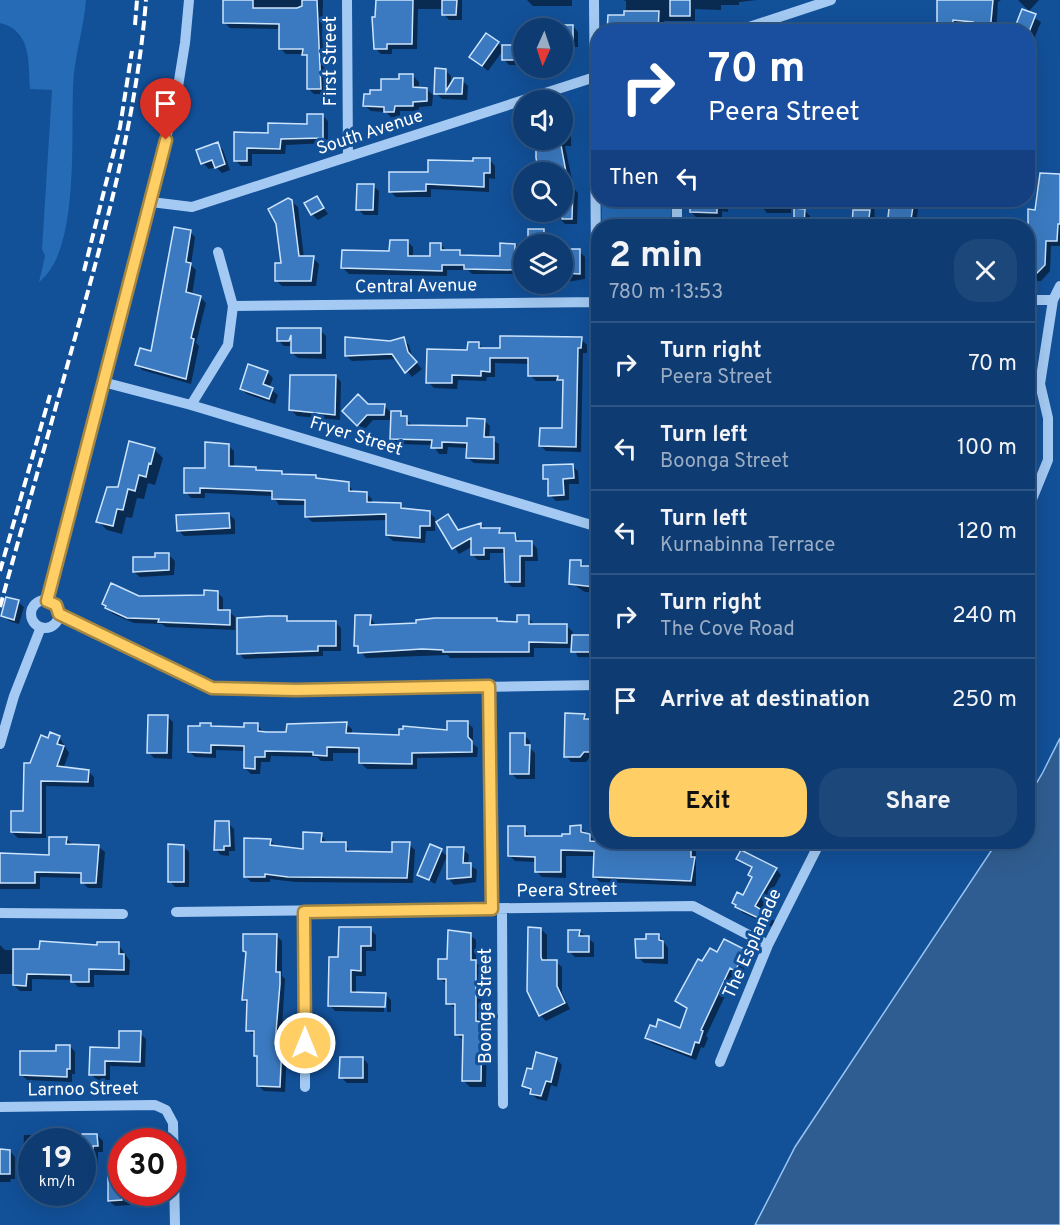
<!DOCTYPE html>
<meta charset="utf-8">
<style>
:root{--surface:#0e3c72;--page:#1c477a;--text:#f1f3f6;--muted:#9badc4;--line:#2e5684;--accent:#ffcf66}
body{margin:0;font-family:Overpass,sans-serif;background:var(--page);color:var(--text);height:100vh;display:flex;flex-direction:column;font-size:22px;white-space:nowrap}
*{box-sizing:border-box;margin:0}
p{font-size:20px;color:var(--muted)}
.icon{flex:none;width:33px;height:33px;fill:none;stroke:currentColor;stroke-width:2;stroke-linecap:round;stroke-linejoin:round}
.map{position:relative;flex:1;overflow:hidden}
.sheet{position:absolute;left:591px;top:219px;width:444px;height:630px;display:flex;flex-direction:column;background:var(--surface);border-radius:24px;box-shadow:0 6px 24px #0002,0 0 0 2px var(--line)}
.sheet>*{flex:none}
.guide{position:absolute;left:591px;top:24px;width:444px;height:183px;border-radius:24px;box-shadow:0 6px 24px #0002,0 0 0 2px var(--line);background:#1a4fa0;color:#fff;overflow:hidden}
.needle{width:39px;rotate:183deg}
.buttons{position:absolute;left:513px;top:18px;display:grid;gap:12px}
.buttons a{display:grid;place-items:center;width:60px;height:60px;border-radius:50%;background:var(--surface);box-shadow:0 6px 24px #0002,0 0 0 2px var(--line);font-size:30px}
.speed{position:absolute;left:18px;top:1128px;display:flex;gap:12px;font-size:30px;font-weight:700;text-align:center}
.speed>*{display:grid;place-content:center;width:78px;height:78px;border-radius:50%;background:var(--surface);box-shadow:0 6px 24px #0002,0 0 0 2px var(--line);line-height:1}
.speed small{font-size:15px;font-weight:400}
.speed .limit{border:9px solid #d22;background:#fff;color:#111}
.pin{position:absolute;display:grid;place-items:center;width:51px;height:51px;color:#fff;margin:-62px -26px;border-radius:50% 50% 50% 0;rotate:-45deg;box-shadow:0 0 6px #0007}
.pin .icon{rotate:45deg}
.me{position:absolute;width:66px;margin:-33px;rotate:0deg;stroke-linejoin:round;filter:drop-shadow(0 0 4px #0008)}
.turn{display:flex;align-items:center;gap:21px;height:126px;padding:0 18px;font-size:27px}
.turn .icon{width:78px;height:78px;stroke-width:2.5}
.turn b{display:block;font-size:42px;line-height:51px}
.then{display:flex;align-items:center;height:57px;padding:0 18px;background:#0003;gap:12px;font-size:22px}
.round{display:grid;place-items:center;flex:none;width:63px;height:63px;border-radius:24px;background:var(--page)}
.overview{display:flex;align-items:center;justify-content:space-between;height:102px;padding:0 18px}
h1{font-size:36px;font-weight:700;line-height:45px}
.action{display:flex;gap:12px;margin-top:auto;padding:12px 18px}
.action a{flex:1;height:69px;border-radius:24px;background:var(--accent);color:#111;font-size:24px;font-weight:700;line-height:69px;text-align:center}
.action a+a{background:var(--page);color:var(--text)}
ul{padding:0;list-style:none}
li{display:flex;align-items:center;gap:18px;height:84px;padding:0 18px;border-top:2px solid var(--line)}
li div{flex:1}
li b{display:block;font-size:22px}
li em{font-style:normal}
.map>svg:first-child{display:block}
.green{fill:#256bb6}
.water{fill:#305d91;stroke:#96c5f6;stroke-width:1.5}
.shadow{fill:#0007}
.building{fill:#3b7ac0;stroke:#cce4fd;stroke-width:1.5}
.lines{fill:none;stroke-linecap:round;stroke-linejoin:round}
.minor{stroke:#a4caf3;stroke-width:10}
.rail{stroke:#fff;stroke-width:4;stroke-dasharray:10 4.5;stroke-linecap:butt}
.route-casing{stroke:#a68742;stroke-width:15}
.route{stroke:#ffcf66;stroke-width:10}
.labels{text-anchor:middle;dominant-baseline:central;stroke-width:6;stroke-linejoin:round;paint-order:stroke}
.street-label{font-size:18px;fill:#fff;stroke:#125098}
</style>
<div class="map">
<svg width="1060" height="1225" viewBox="0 0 1060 1225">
<rect width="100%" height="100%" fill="#125098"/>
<path class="green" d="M0,0H86C84,25 77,48 74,73C69,125 83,248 39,282L45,256L42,249L52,90L30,89C28,62 32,31 0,23Z
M602,200H672L671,226H602Z"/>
<path class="water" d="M1060,738V1225H755L795,1147L997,842H1028V797L1042,774Z"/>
<path class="shadow" d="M225,0H323L322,35L324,67L327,70V94H314L308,88L309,59L304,54H286L280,48V29L230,28L224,22Z
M377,0H462V20H449L444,14V9H418L417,49H392V54H381L376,49Z
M527,0H572V6H533Z
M623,0H757L739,2V5H721V10L695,9V21H664V32H609L626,17V1Z
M939,0H1001L998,2L996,32H974L975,26L959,25V32H941Z
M1018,0H1039L1029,11Z
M1023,11L1041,22L1029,51L1028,32Z
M573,26L578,32V47H572L571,63H562V28L537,27Z
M885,30H927L928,32H884Z
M498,43L504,49L503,46H524V65H509L504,59V49L488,71L471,57Z
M534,68H556V70L535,69Z
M445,70L451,76V85L462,80L468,86L467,100L442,99L436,93Z
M413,76L419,82V89H427L433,95L432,106L419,107V111H400V117H391L386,112L371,111L365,106L400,81Z
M322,115L328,121V143L286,145L285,154H252V166H241L235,160V134L269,135L308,125Z
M562,118L571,131V146H565L574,189L578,193L577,224H565L559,218V212H562V172H542L537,158V140H562Z
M217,144L223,150L230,170L222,173L216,167L209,169L203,163Z
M490,160L495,166V179L489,178V192L431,189V197H396L390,191L429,173V161Z
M1060,176V246H1051L1050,271L1041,281H1029L1028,233L1037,211Z
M373,186L379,191L378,215H364L358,209Z
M317,198L328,214L318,220L312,214Z
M705,200H728V212L722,211V218H697L691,212Z
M762,200H788L791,202V213H767L762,207Z
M853,200H874L875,226H853Z
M891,200H919L916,226H889Z
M291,201L298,207L304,258H313L319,264L316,286H282L276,280L283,264Z
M795,210H804L810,216V226H795Z
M530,230H543L549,236V244H530Z
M190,232L195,237L191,265L196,270L192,295L200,297L206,303L196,343L199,346L191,384L142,370L137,364L152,353Z
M407,241L413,247V257L432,258L441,244L447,252H459L464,257H501L502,245H524V274H472L468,270H447V276L349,274L343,268L391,252Z
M562,251H579L585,257V279L566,282L562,278Z
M278,330H320L326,336V359L298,358L292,353V346H284L278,340Z
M403,339L409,345L413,359L422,369L412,377L398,359L352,361L346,356Z
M581,339L587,345V353H583L581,452L546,451L541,446L563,430L565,385L561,381H536L530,375V364L495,363V377H487L486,381L458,380L457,389L434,388L428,382L479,344L484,349L501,350Z
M267,372L273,378L269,388L278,395L275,404L247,394L242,389Z
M336,376L341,382L340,420L297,416L291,410Z
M367,405H384L390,412H401L412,426L468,428L484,420L490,426L489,438L499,444V464L474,463L468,458V448L448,447L447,454H439L433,445L398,444L392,438V420H373L364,430L344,411Z
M229,446L234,451V467L255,468L258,471L284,475L315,476L319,480L348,483L354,493H366L372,499V504H400L406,510L429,512L435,518V531H426L425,543L393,541L387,535V520L312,522L306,516V505H279L273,496L205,493V498H191L186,492Z
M154,449L163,458L155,485L148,483L144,499L137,498L132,518L126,517L122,534L107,530L98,521L119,488Z
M572,466L578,471L579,484H569V500L556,501L550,495L549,483L545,479Z
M229,514L235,520V534L184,536L178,530Z
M448,516L459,531L481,524L486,529H499L504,535H515L521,543H532L537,548L538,561H525V587H512L506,581V553H490V560H478L472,554L473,546L459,554L438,522Z
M169,555L175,561L174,575L140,577L134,572L156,558Z
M580,562L586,567H598V592H585L571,583Z
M217,592L223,598V612H230L235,617V630L166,627L162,624L134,623L113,614L107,608L138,597L205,596Z
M18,602L24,607L19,624L9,621L3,615Z
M370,616L376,626L496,620L499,623H518L528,616L534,625L567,626L573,632L572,636L594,637L598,641V657H578L573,648H534V657L450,658L448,655L366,658L356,645Z
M286,618L291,622H335L341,628V651H323V656L244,659L239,653Z
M584,715L589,720L598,721V757H590L586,762H571L566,756Z
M167,716L173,722L172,759L154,758L149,752Z
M467,722L473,728V744L478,748L477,757L417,758V769H367L361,763V753H333V761H321L317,757L271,756L270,762H261L260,774H251L245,768V751L216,750V758L195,757L189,751L211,725L214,728L246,729L257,724L263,732L288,733L346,724L352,729V735L400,736L449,731Z
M524,735L530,741V748L535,753V779H517L511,773Z
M59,737L69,753L63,769L88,771L94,777V787L46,786V838H18L12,832L24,813L31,764L49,740Z
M228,823L234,829L235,851H229V856L221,855L216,850Z
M580,827L595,841L659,846V842H696V886L600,882L594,876L595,856H566V878L542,877L536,871V862L515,861L509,855L524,828L530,837L564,838L572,835Z
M321,834L327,843L345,844L351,853L393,854L409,844L415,850L413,883L295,882L270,879V882H251L245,876L270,840L276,846L304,851Z
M66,838L72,844L99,847L105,852L102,888H88L82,882L83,878L40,877V889H0V853L50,856Z
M183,846L189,852V887H175L170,881Z
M463,849L469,855L468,864L477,870L476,882L454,885L449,879Z
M441,851L447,856L435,884L419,874Z
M738,859L776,869L781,875L761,911L777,923L775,928L743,913L737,907L753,878V869Z
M370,929L376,935V951H366V976H356V993L385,994L391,1000V1012H387V998H384V1012L335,1011L330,1005L340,959Z
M541,929L547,935V962H556L562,967V993L570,1009L546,1021L540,1015Z
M579,931L594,943V957H575L569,951Z
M276,935L282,941V976L285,979L281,1045L287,1051L285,1092L264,1091L258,1085L259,1059L255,1055L256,1036L247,1030L248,1005L243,1000L248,954L245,951Z
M470,935L476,940V963L481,967V1023L487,1029L486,1087H470L464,1081V1040L456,1035L457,1009L447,1003V984L439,978L449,961Z
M659,935L668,948V964L644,963L638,957Z
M118,944L130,961L129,975H94V987H78L72,980L32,979V991H20L14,985L15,974H0V945L5,950L41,951Z
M745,952L750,957L741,975L736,973L706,1036L708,1038L704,1048L701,1047L696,1060L652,1043L647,1038L681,1029L688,1010L677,1001L703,963L718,954Z
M140,1033L146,1039L145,1067L110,1066V1080H97L91,1074V1049H120Z
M70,1046L75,1052V1074H72V1082L27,1080L21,1074Z
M363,1058L368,1064V1083H347L341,1077Z
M556,1059L562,1065L557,1087L551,1085L547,1101L537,1099L524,1086L533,1071Z
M134,1132L154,1133L159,1142H136Z
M24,1135H35L41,1141L32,1142V1164L23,1158Z
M97,1135L103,1141V1152H98V1168L82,1169V1142H80V1136Z
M0,1151H10L15,1157V1179H11L10,1182H0Z
M107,1184L122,1192H129L130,1205L115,1206L109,1201Z"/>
<path class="building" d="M223,0H253V8H297L302,6V0H317L321,89H307V55H302L303,49H279V24L223,23Z
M376,0H413L412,44H387V49H374L372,17H375Z
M442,0H457L456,15H442Z
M670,0H690V16H670Z
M937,0H993L990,32H972L973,22L953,20V30H937Z
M1022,9L1036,14L1029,32H1013Z
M624,11H659L658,32H607L608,15H624Z
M562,25H573V42H562Z
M486,33L499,42L482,66L469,57Z
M502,45H517V60H502Z
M435,68L446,69V91L454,78H463L462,94H434Z
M399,74H413V87L427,88V101L413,102V106H395L394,112H384V107L363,106L364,94H370V90H381V79H399Z
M307,114H323V138L281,139L280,149L247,148V161H234V132L268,133V123L307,124Z
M536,140H560L566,172H555L554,169L539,172L536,158Z
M218,142L225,164L215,168L212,160L201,164L196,150Z
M473,158H490V173H484V187L426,184V191L389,192V172H428V160L473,161Z
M1040,173L1060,174V224H1058L1057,241H1046L1045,265L1035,275H1028V209L1035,210Z
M357,184H374L373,210H356Z
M562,186H573L572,219H562Z
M317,196L324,208L311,215L304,203Z
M288,198L292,200L299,256H314L311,281H275V263H281L276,224L268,209Z
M690,200H717V213L690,212Z
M890,200H914L910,226H887Z
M794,208L805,209L804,226H794Z
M853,210H870L868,226H852Z
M174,227L191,230L186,262L191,263L186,292L201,296L191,338L194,339L186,379L135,365L140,348L151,351Z
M528,229H544V244H528Z
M390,240H408V256H430V243H441V250H460V255L500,256V243L515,244V270L464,269V265H442V271L341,268L342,250L389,251Z
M562,249H580V274L562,273Z
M277,328H321V353H291V335L289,341H277Z
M500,336L582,337L581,348H578L576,447L539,446L540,428H562L563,380H557L558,376H528V358H490V372L481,371V376L452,375V383H426L427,349L467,350L468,342H479V348H500Z
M345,337L390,341L404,337L408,352L417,362L405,373L392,354L345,356Z
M248,364L268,371L263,384L273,388L269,399L240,389Z
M290,375H336L335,415L289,410Z
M358,394L368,404H385L384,415H367L357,426L342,411Z
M391,411H401V416H407V425L467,426V418L485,419L484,437H494V459L466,458L467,443L442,442V448H431L432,440L390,439Z
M129,441L155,448L151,464L149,463L146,477L139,475L135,491L128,489L123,510L117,509L113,526L96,522L107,487H118Z
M205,442L229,444V466L256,467V470L282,471V474L316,475V478L349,482V491L367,492V502L401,503V508L430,511V526H420V538L386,535V514L305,517V500L272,499V491L200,488V493H184V468H205Z
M573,464L574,478L563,479L564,495L548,496V479H543V465Z
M229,513L230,528L177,531L176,515Z
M448,514L458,530L481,523V528H500L499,533H515L516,541H532V556H520V582H505L504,548H484V555H471V538L452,549L436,522Z
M155,553H169V570L133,572V557H155Z
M570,560H581V566H598V580L594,579V587L569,584Z
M111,583L139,596L204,595V590L218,591V610H230V625L158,622L159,619L127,618L105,608L106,606L102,604Z
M6,597L19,600L14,620L1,616Z
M355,615H371L370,625L416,623V620L435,618H497V621L517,622V615H529V624H567V643L529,642V652H443V650L422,649L358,653V646H354Z
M268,616H287V621H336V646H318V651L237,654V618Z
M572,635H595V652H571Z
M565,713L585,714L584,719H598V752H584L580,757H564Z
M148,715H168L167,753H147Z
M447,721H468V737L472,741V752L412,753V764L359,763V748L327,747V756L313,755V752L265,751V757H255V769L244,768V746L211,745V753L188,752V726H200V723H211V726L244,727V723H258V731L266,732H286L287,724L347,722L346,733L399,735V729H403V726L447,730Z
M50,732L60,736L57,744L64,746L57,766L89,770L88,782L41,781V833L11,832V811H23L24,763H30L41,735L48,738Z
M510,733H525V745H530L529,774H510Z
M215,821H229L230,846H224V850H214Z
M581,825V832L590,834V841L659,844V842H691V857H695L691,881L593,877L594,851L561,850V872H535V857L508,856V826H525V836H562V834H570V826Z
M303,832L322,833L321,842H346V851L392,852V842H410L407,878L288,877L265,874V877H244V838L271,839L270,845L303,849Z
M49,837H67L66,844L99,845L96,883H81V873L35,872V883H0V853L49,855Z
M168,844L184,845V882H168Z
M430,844L442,849L429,880L417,875Z
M447,847H464L463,863H471V877L447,879Z
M741,850L777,868L755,906L772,916L769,923L735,907L736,905L732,903L737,892L743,895L752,877L748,875L752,867L736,859Z
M339,927H371V946H361V971L351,970V992L386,993L385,1007L328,1006L329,957H338Z
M528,927L541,928V957L542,960H557V986L565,1003L539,1016L527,991Z
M448,930L471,933V960H476V1021L482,1022L481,1081H462L463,1035H455V1004H446V979H438V959H447Z
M568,930H580L579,936H589V952H568Z
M243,934H277L276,972H280V984L275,1044H282L280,1087L257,1086V1056H254V1031H246L247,1000H242L246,952L243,951Z
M646,934H659V940L663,941V958H636L635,939H646Z
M724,939L746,950L735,971L730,968L701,1030L703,1031L699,1043L695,1042L691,1055L645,1038L650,1025L656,1027L658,1019L680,1028L687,1008L675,1001L698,959L702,961L710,948L717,952Z
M40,941L97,945V942H119V954H124V970L89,969V982H71V975L27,974L26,986L13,985V949H39Z
M119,1031H141L140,1062L105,1061V1075H89L90,1047L119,1048Z
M56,1045H70V1069H67V1077L20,1075V1051H56Z
M536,1052L557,1058L551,1082L546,1081L541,1096L530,1094L531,1089L522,1086L527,1068L532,1069Z
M340,1057H363V1078H339Z
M133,1131H155L154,1141H132Z
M82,1134H97L98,1146H93V1163H82Z
M0,1149L10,1150V1174H0Z
M122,1170V1200L108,1201V1172Z"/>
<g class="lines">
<path class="minor" d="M347,0L348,157
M594,0L598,527
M734,32L831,0
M151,202L192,207L598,76
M677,226V200
M1028,300H1053
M233,306L598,302
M103,382L191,405L598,527
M191,405L228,345L233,306L218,252
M1028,509L1048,460V418L1040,384L1053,300L1060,286
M31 614a14 14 0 1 1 28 0a14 14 0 1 1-28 0Z
M47,601L176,99L185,43L189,0
M59,613L212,688L296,690L598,685
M488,686L492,909
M0,744L14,696L41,627
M502,909L503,1104
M176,912L693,906L768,945
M305,912V1087
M0,913L123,914
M720,1062L768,945L820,842
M0,1107L155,1105L166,1110L173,1123L175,1225"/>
<path class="rail" d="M135,25L137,0
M84,271L120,127L132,51
M0,571L50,395
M0,607C25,516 51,425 76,334C107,224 137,114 146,0"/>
</g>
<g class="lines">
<defs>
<path id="route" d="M166,140L47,601L56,605L59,614L212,688L296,690L489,686L492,909L304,912L305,1043"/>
</defs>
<use href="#route" class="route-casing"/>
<use href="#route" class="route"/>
</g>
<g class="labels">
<g class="street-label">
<text transform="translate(331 61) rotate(-90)">First Street</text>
<text transform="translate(370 133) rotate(-18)">South Avenue</text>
<text transform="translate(416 287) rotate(-1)">Central Avenue</text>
<text transform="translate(356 437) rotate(17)">Fryer Street</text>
<text transform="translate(567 891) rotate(-1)">Peera Street</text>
<text transform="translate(753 944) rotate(-66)">The Esplanade</text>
<text transform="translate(486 1006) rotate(-90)">Boonga Street</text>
<text transform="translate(83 1090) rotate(-1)">Larnoo Street</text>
</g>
</g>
</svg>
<div class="buttons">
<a><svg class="needle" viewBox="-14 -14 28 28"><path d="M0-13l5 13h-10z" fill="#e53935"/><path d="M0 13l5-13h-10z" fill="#9badc4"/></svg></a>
<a><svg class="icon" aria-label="sound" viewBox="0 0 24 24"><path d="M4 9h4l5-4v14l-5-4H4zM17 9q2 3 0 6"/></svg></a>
<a><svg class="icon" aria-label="search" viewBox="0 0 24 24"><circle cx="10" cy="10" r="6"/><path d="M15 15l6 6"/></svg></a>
<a><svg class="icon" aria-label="layers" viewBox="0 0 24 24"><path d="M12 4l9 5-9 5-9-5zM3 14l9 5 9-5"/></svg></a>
</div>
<div class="speed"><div>19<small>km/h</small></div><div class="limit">30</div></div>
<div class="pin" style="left:166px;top:140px;background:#d93025"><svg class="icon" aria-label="arrive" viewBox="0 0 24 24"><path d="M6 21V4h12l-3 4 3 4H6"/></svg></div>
<svg class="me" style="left:305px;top:1043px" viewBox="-20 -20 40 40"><circle r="17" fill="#ffcf66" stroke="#fff" stroke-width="3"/><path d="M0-11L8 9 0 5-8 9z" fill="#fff"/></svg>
<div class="guide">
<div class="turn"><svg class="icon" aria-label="right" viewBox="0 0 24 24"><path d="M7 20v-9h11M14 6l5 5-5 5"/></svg><div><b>70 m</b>Peera Street</div></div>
<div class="then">Then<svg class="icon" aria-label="left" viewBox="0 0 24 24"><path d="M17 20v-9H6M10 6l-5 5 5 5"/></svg></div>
</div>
<section class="sheet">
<div class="overview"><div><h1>2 min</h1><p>780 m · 13:53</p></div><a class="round"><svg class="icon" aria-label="close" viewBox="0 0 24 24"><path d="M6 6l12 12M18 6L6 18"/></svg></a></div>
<ul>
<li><svg class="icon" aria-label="right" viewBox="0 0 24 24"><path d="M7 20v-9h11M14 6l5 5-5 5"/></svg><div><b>Turn right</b><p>Peera Street</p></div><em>70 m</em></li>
<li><svg class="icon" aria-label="left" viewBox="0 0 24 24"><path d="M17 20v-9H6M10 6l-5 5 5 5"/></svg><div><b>Turn left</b><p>Boonga Street</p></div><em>100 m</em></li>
<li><svg class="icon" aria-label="left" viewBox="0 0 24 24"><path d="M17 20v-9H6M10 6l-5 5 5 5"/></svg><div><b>Turn left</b><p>Kurnabinna Terrace</p></div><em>120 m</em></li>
<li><svg class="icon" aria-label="right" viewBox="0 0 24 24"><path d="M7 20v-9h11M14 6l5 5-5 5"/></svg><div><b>Turn right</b><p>The Cove Road</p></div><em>240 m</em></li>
<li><svg class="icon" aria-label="arrive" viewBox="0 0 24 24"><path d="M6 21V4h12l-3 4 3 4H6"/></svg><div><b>Arrive at destination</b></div><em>250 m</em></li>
</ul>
<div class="action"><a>Exit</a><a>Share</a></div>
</section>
</div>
